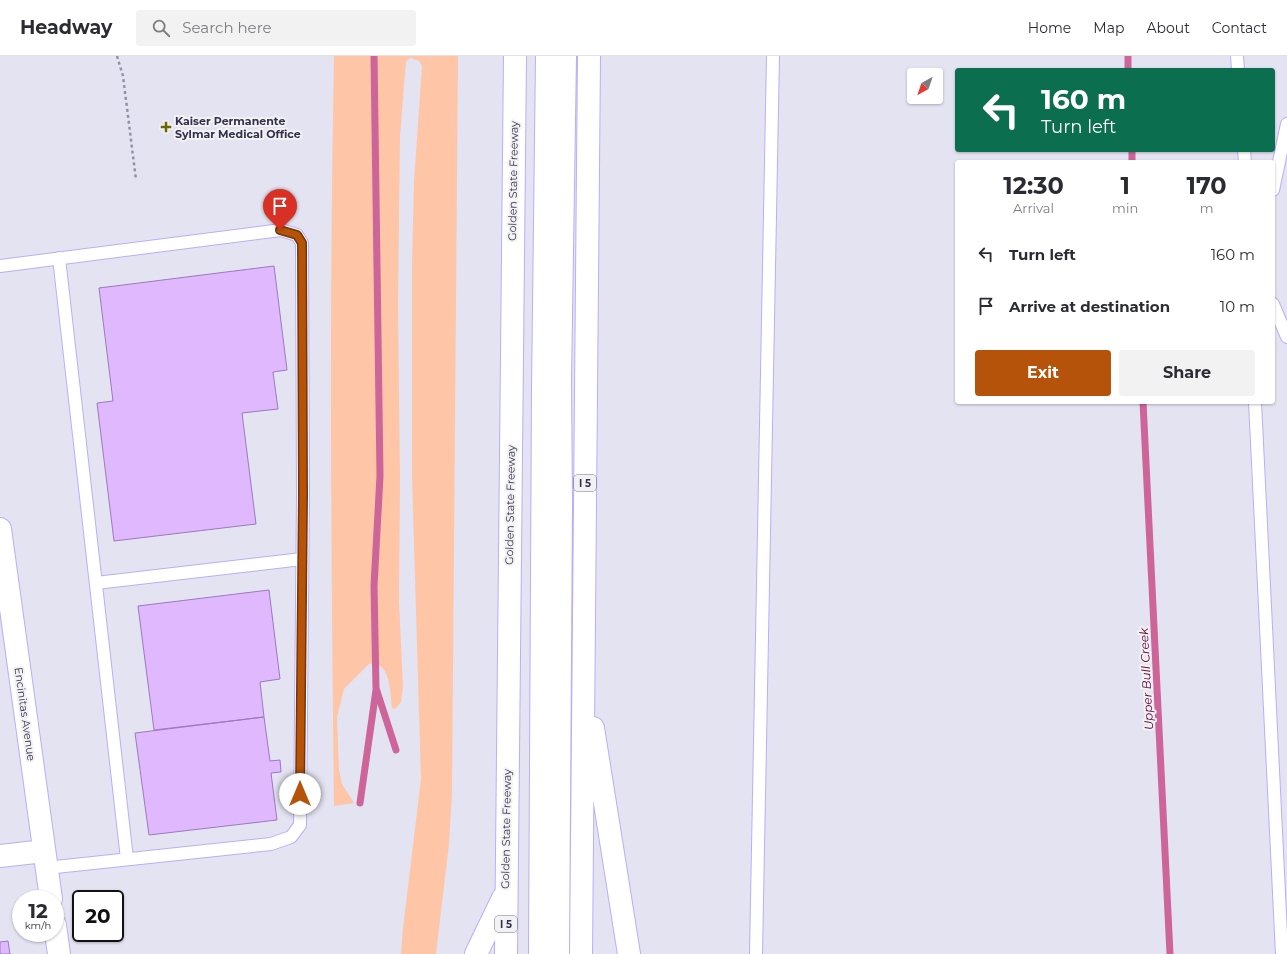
<!DOCTYPE html>
<style>
:root{--surface:#fff;--page:#f2f2f3;--text:#2b2b33;--muted:#7c7c81;--line:#e1e1e2;--accent:#b45309}
body{margin:0;font-family:Montserrat,sans-serif;background:var(--page);color:var(--text);height:100vh;display:flex;flex-direction:column;font-size:15px;white-space:nowrap}
*{box-sizing:border-box;margin:0}
p{font-size:13px;color:var(--muted)}
.icon{flex:none;width:22px;height:22px;fill:none;stroke:currentColor;stroke-width:2;stroke-linecap:round;stroke-linejoin:round}
.map{position:relative;flex:1;overflow:hidden}
.panel{position:absolute;left:955px;top:104px;width:320px;height:244px;display:flex;flex-direction:column;background:var(--surface);border-radius:4px;box-shadow:0 1px 3px #0004}
.panel>*{flex:none}
.guide{position:absolute;left:955px;top:12px;width:320px;height:84px;border-radius:4px;box-shadow:0 1px 3px #0004;background:#0b6e4f;color:#fff;overflow:hidden}
.needle{width:26px;rotate:220deg}
.buttons{position:absolute;left:907px;top:12px;display:grid;gap:8px}
.buttons a{display:grid;place-items:center;width:36px;height:36px;border-radius:4px;background:var(--surface);box-shadow:0 1px 3px #0004;font-size:20px}
.speed{position:absolute;left:12px;top:834px;display:flex;gap:8px;font-size:20px;font-weight:700;text-align:center}
.speed>*{display:grid;place-content:center;width:52px;height:52px;border-radius:50%;background:var(--surface);box-shadow:0 1px 3px #0004;line-height:1}
.speed small{font-size:10px;font-weight:400}
.speed .limit{border:2px solid #111;border-radius:6px;background:#fff;color:#111}
.pin{position:absolute;display:grid;place-items:center;width:34px;height:34px;color:#fff;margin:-41px -17px;border-radius:50% 50% 50% 0;rotate:-45deg;box-shadow:0 0 4px #0007}
.pin .icon{rotate:45deg}
.me{position:absolute;width:44px;margin:-22px;rotate:0deg;stroke-linejoin:round;filter:drop-shadow(0 0 3px #0008)}
.turn{display:flex;align-items:center;gap:14px;height:84px;padding:0 20px;font-size:18px}
.turn .icon{width:52px;height:52px;stroke-width:2.5}
.turn b{display:block;font-size:28px;line-height:34px}
.eta{display:flex;justify-content:space-evenly;align-items:center;height:68px;text-align:center}
.eta b{font-size:24px;font-weight:700;line-height:28px}
.action{display:flex;gap:8px;margin-top:auto;padding:8px 20px}
.action a{flex:1;height:46px;border-radius:4px;background:var(--accent);color:#fff;font-size:16px;font-weight:700;line-height:46px;text-align:center}
.action a+a{background:var(--page);color:var(--text)}
ul{padding:0;list-style:none}
li{display:flex;align-items:center;gap:12px;height:52px;padding:0 20px}
li div{flex:1}
li b{display:block;font-size:15px}
li em{font-style:normal}
header{display:flex;align-items:center;gap:24px;box-sizing:border-box;height:56px;padding:0 20px;background:var(--surface);border-bottom:1px solid var(--line)}
header strong{font-size:19px}
nav{display:flex;gap:22px;margin-inline-start:auto;font-size:14px}
.search{width:280px;height:36px;background:var(--page);display:flex;align-items:center;gap:10px;box-sizing:border-box;padding:0 14px;border-radius:4px;color:var(--muted);font-size:15px}
.map>svg:first-child{display:block}
.green{fill:#ffc5a7}
.lines{fill:none;stroke-linecap:round;stroke-linejoin:round}
.stream{stroke:#cd649a;stroke-width:7}
.building{fill:#dfb8fe;stroke:#9e79bb}
.service-casing{stroke:#b8aff9;stroke-width:14}
.minor-casing{stroke:#b8aff9;stroke-width:24}
.motorway-casing{stroke:#b8aff9;stroke-width:24}
.path{stroke:#9491a7;stroke-width:2.5;stroke-dasharray:3 3;stroke-linecap:butt}
.service{stroke:#fff;stroke-width:12}
.minor{stroke:#fff;stroke-width:22}
.motorway{stroke:#fff;stroke-width:22}
.route-casing{stroke:#753606;stroke-width:10}
.route{stroke:#b45309;stroke-width:7}
.poi-dot{fill:#686701;stroke:#f2f2f2;stroke-width:1.5}
.labels{text-anchor:middle;dominant-baseline:central;stroke-width:4;stroke-linejoin:round;paint-order:stroke}
.shield{fill:#f2f2f2;stroke:#6c6a7e;stroke-width:1}
.shield-label{font-size:10px;font-weight:bold;fill:#332f4d}
.poi-label{font-size:11px;font-weight:bold;fill:#332f4d;stroke:#f2f2f2;text-anchor:start}
.street-label{font-size:11px;fill:#332f4d;stroke:#f2f2f2}
.water-label{font-size:12px;font-style:italic;fill:#640040;stroke:#f2f2f2}
</style>
<header>
<strong>Headway</strong>
<div class="search"><svg class="icon" aria-label="search" viewBox="0 0 24 24"><circle cx="10" cy="10" r="6"/><path d="M15 15l6 6"/></svg>Search here</div>
<nav><a>Home</a><a>Map</a><a>About</a><a>Contact</a></nav>
</header>
<div class="map">
<svg width="1287" height="898" viewBox="0 0 1287 898">
<rect width="100%" height="100%" fill="#e4e3f2"/>
<path class="green" d="M334,0H458L452,737L449,788L436,898H401L403,872L421,723L412,420V209L414,126L422,10L419,5L411,2L406,5L400,80L398,249L400,423L399,546L403,631L401,646L395,653L392,652C390,637 391,604 369,608L344,633L337,661L339,714L342,728L354,747L334,750C331,500 329,250 334,0Z"/>
<g class="lines">
<path class="stream" d="M374,0L380,420L374,530L376,632L396,694
M1128,0V14
M1132,94V106
M1143,346L1170,898
M360,747L376,634"/>
</g>
<path class="building" d="M274,210L287,314L273,316L278,353L242,357L256,468L114,485L97,347L113,345L99,232Z
M269,534L280,623L260,626L264,661L154,674L138,550Z
M264,661L270,705L280,704L281,716L271,717L277,764L149,779L135,677Z
M8,885L10,898H0V886Z"/>
<g class="lines">
<defs>
<path id="service" d="M1237,0L1238,14
M1244,94L1245,106
M1273,134L1287,68
M59,202L127,803
M0,210L281,174L297,179L302,187L303,439L300,769L291,781L271,788L46,812
M1273,248L1287,281
M1255,346L1282,898
M96,527L302,503
M756,898L773,0"/>
<path id="minor" d="M0,473L51,843
M0,800L44,795
M55,869L59,898"/>
<path id="motorway" d="M593,672L629,898
M476,898L503,842
M506,898L515,0
M540,898L543,335L547,0
M558,898L561,448L560,324L565,0
M581,898L589,0"/>
</defs>
<use href="#service" class="service-casing"/>
<use href="#minor" class="minor-casing"/>
<use href="#motorway" class="motorway-casing"/>
<path class="path" d="M117,0L123,20L136,124"/>
<use href="#service" class="service"/>
<use href="#minor" class="minor"/>
<use href="#motorway" class="motorway"/>
</g>
<g class="lines">
<defs>
<path id="route" d="M280,174L297,179L302,187L303,439L300,738"/>
</defs>
<use href="#route" class="route-casing"/>
<use href="#route" class="route"/>
</g>
<path class="poi-dot" d="M164 65h4v4h4v4h-4v4h-4v-4h-4v-4h4z"/>
<g class="labels">
<g class="shield">
<rect x="574" y="419" width="22" height="16" rx="3"/>
<rect x="495" y="860" width="22" height="16" rx="3"/>
</g>
<g class="shield-label">
<text x="585" y="427">I 5</text>
<text x="506" y="868">I 5</text>
</g>
<g class="poi-label">
<text x="175" y="65">Kaiser Permanente<tspan x="175" dy="13">Sylmar Medical Office</tspan></text>
</g>
<g class="street-label">
<text transform="translate(513 125) rotate(-89)">Golden State Freeway</text>
<text transform="translate(510 449) rotate(-89)">Golden State Freeway</text>
<text transform="translate(25 658) rotate(82)">Encinitas Avenue</text>
<text transform="translate(506 773) rotate(-89)">Golden State Freeway</text>
</g>
<g class="water-label">
<text transform="translate(1146 623) rotate(-93)">Upper Bull Creek</text>
</g>
</g>
</svg>
<div class="buttons">
<a><svg class="needle" viewBox="-14 -14 28 28"><path d="M0-13l5 13h-10z" fill="#e53935"/><path d="M0 13l5-13h-10z" fill="#7c7c81"/></svg></a>
</div>
<div class="speed"><div>12<small>km/h</small></div><div class="limit">20</div></div>
<div class="pin" style="left:280px;top:174px;background:#d93025"><svg class="icon" aria-label="arrive" viewBox="0 0 24 24"><path d="M6 21V4h12l-3 4 3 4H6"/></svg></div>
<svg class="me" style="left:300px;top:738px" viewBox="-20 -20 40 40"><circle r="19" fill="#fff"/><path d="M0-13L10 11 0 6-10 11z" fill="#b45309"/></svg>
<div class="guide">
<div class="turn"><svg class="icon" aria-label="left" viewBox="0 0 24 24"><path d="M17 20v-9H6M10 6l-5 5 5 5"/></svg><div><b>160 m</b>Turn left</div></div>
</div>
<section class="panel">
<div class="eta">
<div><b>12:30</b><p>Arrival</p></div>
<div><b>1</b><p>min</p></div>
<div><b>170</b><p>m</p></div>
</div>
<ul>
<li><svg class="icon" aria-label="left" viewBox="0 0 24 24"><path d="M17 20v-9H6M10 6l-5 5 5 5"/></svg><div><b>Turn left</b></div><em>160 m</em></li>
<li><svg class="icon" aria-label="arrive" viewBox="0 0 24 24"><path d="M6 21V4h12l-3 4 3 4H6"/></svg><div><b>Arrive at destination</b></div><em>10 m</em></li>
</ul>
<div class="action"><a>Exit</a><a>Share</a></div>
</section>
</div>
